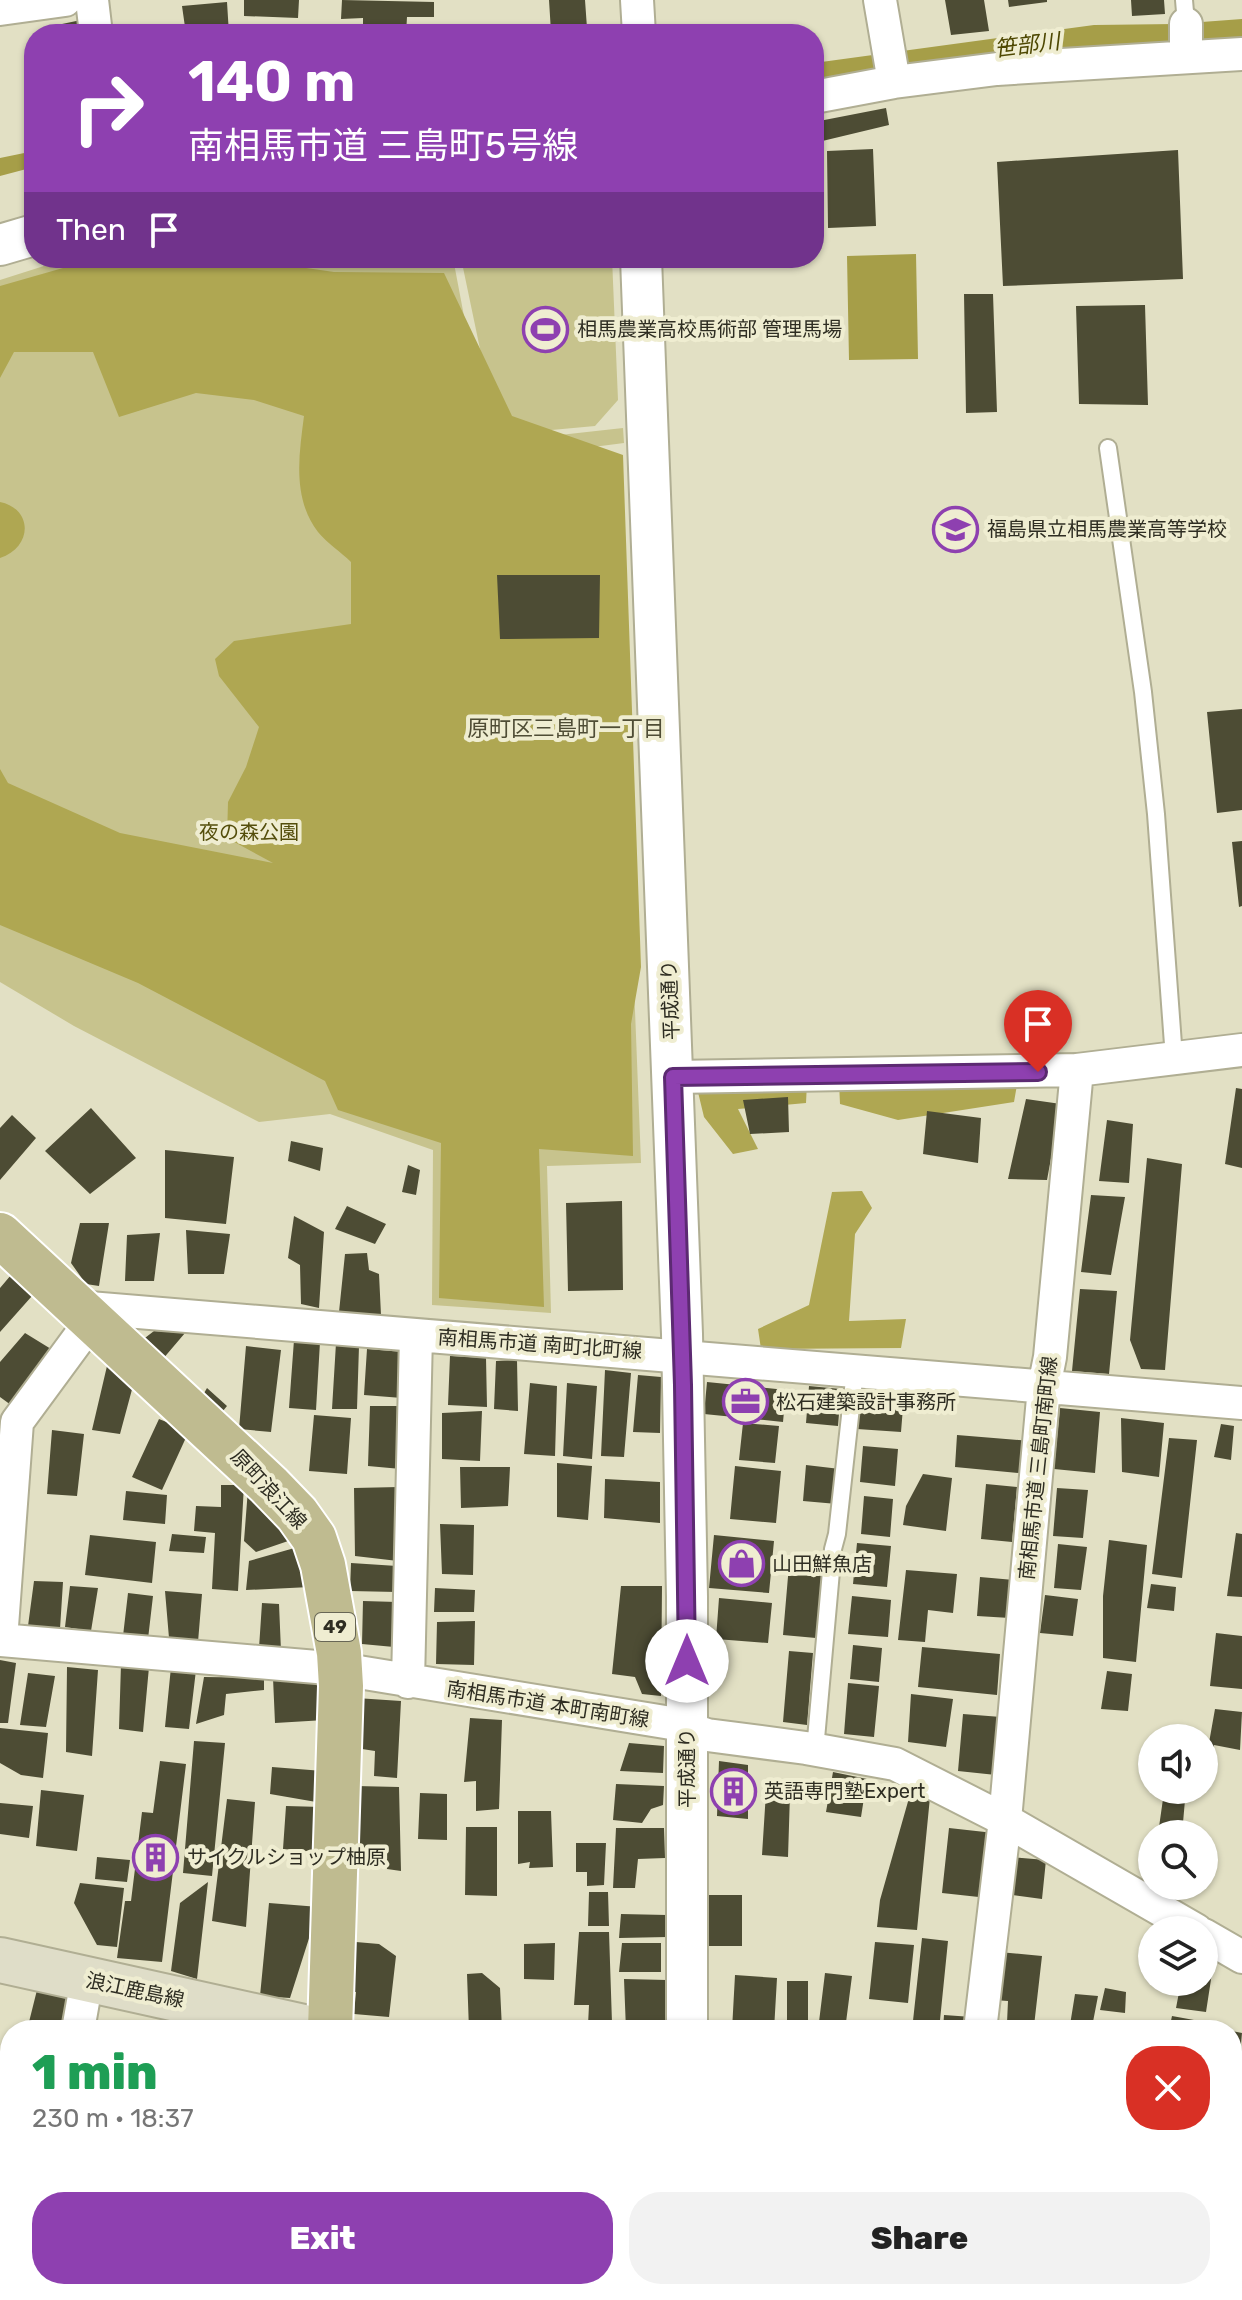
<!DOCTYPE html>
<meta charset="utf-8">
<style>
:root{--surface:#fff;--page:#f2f2f2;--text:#222;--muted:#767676;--accent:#8e40b0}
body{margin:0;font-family:Rubik,"Noto Sans JP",sans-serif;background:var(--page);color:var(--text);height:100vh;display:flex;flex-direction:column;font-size:30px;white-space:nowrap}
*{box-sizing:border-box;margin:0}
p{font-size:26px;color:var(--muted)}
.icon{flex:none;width:44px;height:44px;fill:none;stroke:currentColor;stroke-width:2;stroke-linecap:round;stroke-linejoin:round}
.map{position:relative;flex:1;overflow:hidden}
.details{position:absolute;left:0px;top:2020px;width:1242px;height:280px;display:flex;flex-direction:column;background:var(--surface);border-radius:32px 32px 0 0;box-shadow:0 2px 6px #0004}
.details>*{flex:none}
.top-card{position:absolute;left:24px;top:24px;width:800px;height:244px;border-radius:32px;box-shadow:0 2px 6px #0004;background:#8e40b0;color:#fff;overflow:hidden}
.buttons{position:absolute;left:1138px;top:1724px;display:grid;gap:16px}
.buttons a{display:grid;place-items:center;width:80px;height:80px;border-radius:50%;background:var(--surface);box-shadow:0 2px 6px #0004;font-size:40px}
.pin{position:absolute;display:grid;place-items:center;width:68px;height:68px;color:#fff;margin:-82px -34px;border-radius:50% 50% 50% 0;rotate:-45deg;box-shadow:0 0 8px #0007}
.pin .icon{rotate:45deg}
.me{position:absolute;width:88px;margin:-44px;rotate:0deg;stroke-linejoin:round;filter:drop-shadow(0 0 6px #0008)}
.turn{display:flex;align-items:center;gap:28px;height:168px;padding:0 32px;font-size:36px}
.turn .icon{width:104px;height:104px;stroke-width:2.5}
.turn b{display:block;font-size:56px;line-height:68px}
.then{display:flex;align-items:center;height:76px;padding:0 32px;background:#0003;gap:16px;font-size:30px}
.round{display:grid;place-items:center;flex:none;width:84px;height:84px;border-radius:32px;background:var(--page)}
.headline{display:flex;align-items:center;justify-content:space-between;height:136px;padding:0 32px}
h1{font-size:48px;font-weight:800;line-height:60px;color:#1e9e55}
.button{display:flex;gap:16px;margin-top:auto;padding:16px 32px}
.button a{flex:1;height:92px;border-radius:32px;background:var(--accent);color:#fff;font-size:32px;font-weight:800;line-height:92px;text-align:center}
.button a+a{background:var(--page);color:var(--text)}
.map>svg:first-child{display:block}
.green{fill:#c7c38d}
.forest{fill:#afa752}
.water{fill:#a69e48}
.building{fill:#4d4c34}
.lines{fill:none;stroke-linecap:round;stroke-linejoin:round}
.service-casing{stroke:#b0ae93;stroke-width:20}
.minor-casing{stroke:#b0ae93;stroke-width:36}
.tertiary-casing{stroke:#b0ae93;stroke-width:44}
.secondary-casing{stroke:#b0ae93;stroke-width:48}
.primary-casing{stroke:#fff;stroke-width:48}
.service{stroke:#fff;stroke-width:16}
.minor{stroke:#fff;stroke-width:32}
.tertiary{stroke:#fff;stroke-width:40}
.secondary{stroke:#dfddc8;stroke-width:44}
.primary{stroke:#bfbb90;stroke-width:44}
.route-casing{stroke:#5c2a72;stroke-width:20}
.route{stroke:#8e40b0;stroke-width:14}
.labels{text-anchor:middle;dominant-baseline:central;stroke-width:8;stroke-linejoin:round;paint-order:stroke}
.shield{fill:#efedd1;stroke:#686756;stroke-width:2}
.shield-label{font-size:18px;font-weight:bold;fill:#2e2d22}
.poi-label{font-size:20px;fill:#2e2d22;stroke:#efedd1;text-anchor:start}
.park-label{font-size:20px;fill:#544e0b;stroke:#efedd1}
.street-label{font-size:20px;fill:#2e2d22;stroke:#efedd1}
.water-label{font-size:22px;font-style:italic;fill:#4e4802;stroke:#efedd1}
.neighbourhood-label{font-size:22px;fill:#4f4d35;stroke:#efedd1}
</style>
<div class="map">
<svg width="1242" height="2300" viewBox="0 0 1242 2300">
<rect width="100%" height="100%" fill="#e2e0c4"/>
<path class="green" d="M69,258H453L488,443L623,428L624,443L500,459L634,985L641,1163L547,1166L551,1313L432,1305L433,1150L330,1114L259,1122L74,1026L0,982V280Z
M461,258H612L618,400L595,426L498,435Z"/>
<path class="forest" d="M98,258H237L334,272L444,273L512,416L623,455L641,967L631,1024L633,1156L539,1149L544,1307L439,1298L441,1143L338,1110L325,1081L138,983L0,925V769L8,783L120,833L273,863L227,838L228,802L246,767L259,727L219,676L215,659L234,641L351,624V562C341,552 327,543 318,532C292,498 299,455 304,416L254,400L196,393L119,417L93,352H14L0,378V286Z
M0,502C34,509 32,548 0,558Z
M1018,1079L1014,1102L898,1120L840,1104L839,1082Z
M807,1083L806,1103L738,1109L758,1149L733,1154L704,1117L697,1088Z
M862,1191L872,1208L855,1234L849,1321L906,1319L901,1348L761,1349L758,1329L809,1305L832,1192Z"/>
<path class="water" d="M1242,19V43L814,86V63L1094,25L1175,24Z
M34,151V167L0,176V158Z
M916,254L918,359L849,360L847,256Z"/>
<path class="building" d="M244,0H299L298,18L244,16Z
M342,0L434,2V17H407L406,34H363V18L341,19Z
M549,0H585L587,28L551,32Z
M945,0H984L989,31L951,35Z
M1008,0H1047V2L1009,7Z
M1131,0H1164L1165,14L1132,16Z
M227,2L229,34H186L182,6Z
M81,20L82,34H63L62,24Z
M886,108L889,125L814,143V122Z
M873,149L876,226L828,228L827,151Z
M1178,150L1183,279L1003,286L997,162Z
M964,294H993L997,412L966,413Z
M1145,305L1148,405L1079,404L1076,306Z
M497,575H600L599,638L500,639Z
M1242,709V810L1217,813L1207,712Z
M1242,841V906L1239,907L1232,842Z
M1236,1088L1242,1089V1168L1225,1164Z
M788,1097L789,1132L750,1134L743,1100Z
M1026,1099L1061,1104L1047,1180L1008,1179Z
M91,1108L136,1158L90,1194L45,1151Z
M927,1111L981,1118L978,1163L923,1154Z
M12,1115L36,1138L0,1180V1128Z
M1107,1120L1133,1124L1129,1183L1099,1181Z
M291,1141L323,1148L320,1171L288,1161Z
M165,1150L234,1157L226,1224L165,1218Z
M1147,1158L1182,1164L1165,1370L1141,1369L1130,1340Z
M408,1165L420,1170L416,1195L402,1192Z
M1091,1195L1125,1197L1111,1275L1081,1272Z
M622,1201L623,1290L568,1291L566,1203Z
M347,1206L386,1224L375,1244L335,1229Z
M294,1216L324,1232L319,1308L301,1304L300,1265L288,1258Z
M80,1223H109L99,1286L86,1284L71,1263Z
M186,1230L230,1234L224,1274H188Z
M160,1233L154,1281H125L127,1235Z
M367,1253L369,1270L379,1274L381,1315L339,1312L345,1254Z
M11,1275L32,1296L0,1332V1288Z
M1080,1289L1117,1291L1109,1374L1072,1371Z
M154,1331L185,1333L162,1360L141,1341Z
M25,1333L51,1349L11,1405L0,1397V1362Z
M294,1340L320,1342L316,1410L289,1408Z
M336,1343L359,1346L357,1409H332Z
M246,1346L281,1350L271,1432L239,1429Z
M367,1349L403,1352L402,1398L364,1395Z
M450,1356L486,1358L487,1407L448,1405Z
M517,1360L518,1411L494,1409L496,1361Z
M107,1366L134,1382L120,1434L92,1430Z
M605,1370L631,1373L624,1457L601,1456Z
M638,1375L661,1377L660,1433L633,1432Z
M707,1382L786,1390L783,1422L704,1414Z
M530,1383L557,1386L555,1456L524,1454Z
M567,1383L597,1386L592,1459L563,1456Z
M809,1386L841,1389L838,1426L806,1423Z
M207,1388L227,1406L218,1417L199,1402Z
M859,1391L904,1395L901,1432L857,1429Z
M370,1406H404L401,1469L368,1466Z
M1060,1408L1100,1412L1095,1473L1054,1469Z
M482,1411L480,1461L442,1459V1413Z
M314,1415L351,1418L347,1474L309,1471Z
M1121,1418L1164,1423L1159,1477L1122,1472Z
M159,1419L189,1431L162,1490L132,1477Z
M743,1423L779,1426L775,1463L739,1460Z
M1221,1424L1234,1426L1231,1460L1214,1457Z
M52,1430L84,1434L77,1496L47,1494Z
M957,1435L1031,1441L1028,1474L955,1467Z
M1169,1438L1197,1440L1182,1578L1152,1574Z
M863,1446L898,1449L895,1486L860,1482Z
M557,1463L592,1466L588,1520L557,1517Z
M806,1465L840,1469L837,1504L803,1501Z
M735,1466L781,1471L776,1523L730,1519Z
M460,1467H510L508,1506L461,1508Z
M923,1474L952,1478L946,1531L903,1525L906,1506Z
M605,1479L660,1482V1523L604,1518Z
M986,1484L1017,1487L1012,1542L981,1539Z
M221,1485H244L238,1591L212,1589L215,1533L194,1531L196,1506L221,1507Z
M399,1487L398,1561L355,1556L354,1488Z
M1057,1488L1088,1490L1083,1538L1053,1536Z
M248,1489L294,1539L256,1552L244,1541Z
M126,1491L167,1495L165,1524L123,1520Z
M864,1496L893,1499L890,1537L861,1534Z
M440,1524L474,1525L473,1575L442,1574Z
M1236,1533L1242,1534V1597L1227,1596Z
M172,1534L206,1537L204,1553L169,1551Z
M90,1535L156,1542L152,1583L85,1575Z
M714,1535L774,1541L769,1593L709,1588Z
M1109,1540L1147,1545L1136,1662L1103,1658V1596Z
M857,1543L891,1546L887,1587L853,1584Z
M1058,1544L1087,1547L1081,1590L1054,1588Z
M298,1547L310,1587L246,1590L249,1561Z
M351,1563L397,1566V1592L350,1591Z
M789,1565L822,1568L816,1638L783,1635Z
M906,1570L957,1574L953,1613L928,1610L925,1642L898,1640Z
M980,1577L1014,1580L1010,1618L977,1616Z
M34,1581L63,1582L60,1629L28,1626Z
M1151,1584L1176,1587L1174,1611L1147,1608Z
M70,1586L98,1588L91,1631L65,1627Z
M621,1586H662L661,1696L642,1694L635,1677L612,1674Z
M435,1588L475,1590L474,1612H434Z
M165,1591L202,1594L198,1642L169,1638Z
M128,1593L153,1596L148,1639L123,1636Z
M1045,1595L1078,1599L1073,1636L1040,1633Z
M852,1596L891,1600L888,1637L848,1634Z
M719,1598L772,1603L768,1643L716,1639Z
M363,1601L397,1602L394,1647L362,1644Z
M262,1603L279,1604L281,1651L259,1648Z
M475,1621L474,1665L436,1664L437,1622Z
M1216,1633L1242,1636V1689L1210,1686Z
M853,1645L882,1648L879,1682L850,1679Z
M922,1647L1000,1654L997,1695L918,1687Z
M789,1651L813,1653L807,1725L783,1722Z
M0,1660L16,1663L8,1723H0Z
M121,1664L149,1667L143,1732L119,1729Z
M67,1667L98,1670L92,1756L66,1752Z
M171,1667L196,1670L189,1729L165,1727Z
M1107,1671L1132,1674L1128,1711L1101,1709Z
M28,1673L55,1676L46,1727L20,1725Z
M204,1677L264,1678V1690L226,1694L224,1715L196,1724Z
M326,1677L325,1720L275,1723L273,1678Z
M848,1683L879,1686L874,1737L844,1734Z
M911,1694L953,1699L946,1747L908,1742Z
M356,1698L401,1701L397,1778L374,1776L375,1751L362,1749L363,1729L355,1727Z
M1215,1709L1242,1712L1240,1750L1214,1745V1754H1207Z
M963,1714L1001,1717L996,1775L958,1771Z
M470,1718L502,1720L499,1809L476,1811V1781L464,1782Z
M0,1728L48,1733L43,1778L21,1775L0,1763Z
M194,1741L225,1743L212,1876L183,1873Z
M629,1743L664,1746L663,1773L620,1771Z
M160,1761L186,1764L162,1962L117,1958L125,1901H131L142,1812L153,1813Z
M719,1761L748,1765V1819L717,1816Z
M272,1767L323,1771L322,1803L270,1794Z
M833,1772L867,1779L861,1817L826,1812Z
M616,1784L664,1786L663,1805L651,1809L642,1823L613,1820Z
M356,1786L399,1787L401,1871L387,1869L385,1851L357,1850Z
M41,1790L84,1795L77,1851L36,1846Z
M766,1792L790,1794L788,1857L762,1855Z
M420,1793L447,1794V1840L418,1839Z
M930,1797L917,1930L877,1927L880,1900L909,1798Z
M227,1799L255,1802L246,1927L212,1921Z
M1163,1799L1185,1800L1182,1834H1158Z
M0,1803L33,1806L29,1838L0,1834Z
M286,1806L322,1807L320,1852L283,1849Z
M518,1811H551L553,1867L529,1868L530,1862L518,1864Z
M466,1827H497V1896L465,1895Z
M616,1828H664L665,1858L638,1859L635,1888H613Z
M949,1828L994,1833L988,1898L942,1893Z
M576,1843H606L604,1885L587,1886V1872H576Z
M97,1857L130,1860L127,1882L95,1879Z
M1009,1857L1046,1860L1042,1899L1005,1894Z
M208,1882L197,1979L171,1971L180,1903Z
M80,1883L124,1888L117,1947L97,1945L74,1903Z
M589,1892H608L609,1926H588Z
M708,1895H742V1946H708Z
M269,1903L319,1907L290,1998L260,1996Z
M621,1914L667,1915V1937L619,1938Z
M579,1932H609L612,2023L588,2025L589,2005H574Z
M922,1938L948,1941L939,2030H912Z
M356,1942L379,1944L396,1956L389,2017L354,2014L356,1992H350Z
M875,1942L914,1945L908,2003L869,1999Z
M555,1943L554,1980L524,1979V1944Z
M622,1943H661V1972H619Z
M999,1952L1042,1956L1034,2026L1007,2023L1008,2001L994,2000Z
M1204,1958L1214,1960L1206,2012L1176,2008L1181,1982H1204Z
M482,1973L500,1988L502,2029L469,2030L467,1974Z
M825,1973L852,1976L845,2030H818Z
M735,1975L777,1978L774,2030H732Z
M624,1979L667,1980L668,2030H626Z
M787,1981H808V2030H787Z
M1105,1988L1126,1992L1125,2013L1100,2010Z
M37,1990L68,1996L62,2030H27Z
M1075,1994L1098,1996L1092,2027L1070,2025Z
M944,2015L972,2017L970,2030H943Z
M1172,2016L1194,2020V2030H1169Z
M1113,2023L1145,2024V2030H1112Z
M1232,2031L1242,2033L1237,2085H1232Z
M3,2138L10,2139V2176L0,2174Z
M7,2185H10V2231L0,2229Z
M0,2244L10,2246V2288L0,2287Z
M1232,2255L1238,2256L1234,2287H1232Z
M250,2290H291L289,2300H247Z
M486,2290H535L534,2300L484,2297Z
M588,2290H629L628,2300L588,2295Z
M677,2290H710L709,2300H675Z
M733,2290H753L752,2300H732Z
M762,2290H809V2300H763Z
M905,2290H945L941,2300H904Z
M950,2290H1024L1023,2300H946Z
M1075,2290H1112L1111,2297Z
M1199,2290H1233L1232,2300H1197Z
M840,2292L876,2294L875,2300H839Z
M209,2295L238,2296L237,2300H208Z"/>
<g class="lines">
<defs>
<path id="service" d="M1184,0L1186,24
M1108,448L1143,692L1156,814L1174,1058
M815,1750L833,1549L837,1534L855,1371"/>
<path id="minor" d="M92,0L96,34
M637,0L639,34
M880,0L894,82
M0,9L65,0
M1186,24V48L1192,56
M814,97L894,82L997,69L1242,54
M673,1077L1077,1070
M77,1307L1242,1403
M0,1640L340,1669L671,1723L707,1735L806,1748L895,1764L1005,1820L1196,1930
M1,1640L17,1422L92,1320
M408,1682L416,1335
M1204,1935L1242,1957
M78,2030L87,1979
M980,2030L1005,1820L1044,1387L1050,1357L1077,1070L1242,1050
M36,2300L38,2290"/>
<path id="tertiary" d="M0,245L34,235
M641,258L682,1334L687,1597V2030
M658,2300L659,2290"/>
<path id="secondary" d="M0,1960L317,2030"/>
<path id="primary" d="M0,1235L269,1485L297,1514L314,1538L323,1565L339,1653L341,1686L330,2030
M1232,2230L1242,2232"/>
</defs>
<use href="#service" class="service-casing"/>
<use href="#minor" class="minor-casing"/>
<use href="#tertiary" class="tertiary-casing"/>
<use href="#secondary" class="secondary-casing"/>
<use href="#primary" class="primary-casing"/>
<use href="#service" class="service"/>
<use href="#minor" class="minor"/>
<use href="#tertiary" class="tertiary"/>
<use href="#secondary" class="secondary"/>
<use href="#primary" class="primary"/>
</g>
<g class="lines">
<defs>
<path id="route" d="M687,1661L683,1385L673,1077L1038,1072"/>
</defs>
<use href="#route" class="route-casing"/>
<use href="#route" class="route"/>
</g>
<defs>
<symbol id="stadium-ring" viewBox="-11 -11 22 22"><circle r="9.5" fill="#efedd1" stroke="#8e40b0" stroke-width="1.5"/><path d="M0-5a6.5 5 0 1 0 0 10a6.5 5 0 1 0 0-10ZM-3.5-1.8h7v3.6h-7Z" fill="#8e40b0"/></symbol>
<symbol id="school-ring" viewBox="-11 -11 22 22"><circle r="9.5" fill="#efedd1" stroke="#8e40b0" stroke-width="1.5"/><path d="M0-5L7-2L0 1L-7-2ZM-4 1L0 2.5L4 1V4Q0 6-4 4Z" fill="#8e40b0"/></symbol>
<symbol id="office-ring" viewBox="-11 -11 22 22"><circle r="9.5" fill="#efedd1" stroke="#8e40b0" stroke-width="1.5"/><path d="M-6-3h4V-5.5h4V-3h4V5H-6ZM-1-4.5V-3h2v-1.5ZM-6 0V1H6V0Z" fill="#8e40b0"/></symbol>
<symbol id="shop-ring" viewBox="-11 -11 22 22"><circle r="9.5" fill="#efedd1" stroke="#8e40b0" stroke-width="1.5"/><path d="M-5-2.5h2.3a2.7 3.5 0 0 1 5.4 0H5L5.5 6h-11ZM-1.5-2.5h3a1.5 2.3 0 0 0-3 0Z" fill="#8e40b0"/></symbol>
<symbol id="building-ring" viewBox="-11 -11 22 22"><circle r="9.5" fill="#efedd1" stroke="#8e40b0" stroke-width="1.5"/><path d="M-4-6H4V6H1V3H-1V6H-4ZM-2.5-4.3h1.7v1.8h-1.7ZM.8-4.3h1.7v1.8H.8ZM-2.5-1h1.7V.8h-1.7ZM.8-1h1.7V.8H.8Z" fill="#8e40b0"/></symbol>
</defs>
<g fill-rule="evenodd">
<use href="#stadium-ring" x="520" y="304" width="51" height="51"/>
<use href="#school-ring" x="930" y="504" width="51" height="51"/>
<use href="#office-ring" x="720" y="1376" width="51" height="51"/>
<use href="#shop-ring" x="716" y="1538" width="51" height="51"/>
<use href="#building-ring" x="708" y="1766" width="51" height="51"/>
<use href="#building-ring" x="130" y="1832" width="51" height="51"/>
</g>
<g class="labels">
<rect class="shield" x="315" y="1613" width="40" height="28" rx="6"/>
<g class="shield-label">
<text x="335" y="1627">49</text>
</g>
<g class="poi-label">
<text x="577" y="329">相馬農業高校馬術部 管理馬場</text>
<text x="987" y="529">福島県立相馬農業高等学校</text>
<text x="776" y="1402">松石建築設計事務所</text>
<text x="772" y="1564">山田鮮魚店</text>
<text x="764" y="1791">英語専門塾Expert</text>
<text x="187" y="1857">サイクルショップ柚原</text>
</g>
<g class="park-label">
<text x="249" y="832">夜の森公園</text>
</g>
<g class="street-label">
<text transform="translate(670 1000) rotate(-92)">平成通り</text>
<text transform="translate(540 1344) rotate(4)">南相馬市道 南町北町線</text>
<text transform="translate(1038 1468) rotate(-84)">南相馬市道 三島町南町線</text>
<text transform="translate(269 1489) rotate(47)">原町浪江線</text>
<text transform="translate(548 1704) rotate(9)">南相馬市道 本町南町線</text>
<text transform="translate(687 1768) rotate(-90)">平成通り</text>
<text transform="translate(135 1990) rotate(12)">浪江鹿島線</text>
</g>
<g class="water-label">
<text transform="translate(1027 45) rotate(-7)">笹部川</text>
</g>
<g class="neighbourhood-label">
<text x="566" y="728">原町区三島町一丁目</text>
</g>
</g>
</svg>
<div class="buttons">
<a><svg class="icon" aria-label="sound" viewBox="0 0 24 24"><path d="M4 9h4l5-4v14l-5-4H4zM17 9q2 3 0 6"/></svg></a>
<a><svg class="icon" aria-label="search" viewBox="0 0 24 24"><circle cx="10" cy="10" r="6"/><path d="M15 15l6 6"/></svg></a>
<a><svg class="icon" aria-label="layers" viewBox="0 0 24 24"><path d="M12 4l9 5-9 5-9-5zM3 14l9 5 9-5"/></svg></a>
</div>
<div class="pin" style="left:1038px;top:1072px;background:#d93025"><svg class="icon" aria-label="arrive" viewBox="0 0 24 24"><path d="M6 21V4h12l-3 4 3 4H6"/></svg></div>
<svg class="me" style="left:687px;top:1661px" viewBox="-20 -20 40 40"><circle r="19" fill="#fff"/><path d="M0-13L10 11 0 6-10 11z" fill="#8e40b0"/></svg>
<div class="top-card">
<div class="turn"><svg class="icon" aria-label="right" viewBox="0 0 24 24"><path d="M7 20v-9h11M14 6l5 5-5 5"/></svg><div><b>140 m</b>南相馬市道 三島町5号線</div></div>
<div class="then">Then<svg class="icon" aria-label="arrive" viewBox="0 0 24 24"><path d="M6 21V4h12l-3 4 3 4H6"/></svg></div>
</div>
<section class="details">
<div class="headline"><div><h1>1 min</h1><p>230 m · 18:37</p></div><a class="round" style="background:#d93025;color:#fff"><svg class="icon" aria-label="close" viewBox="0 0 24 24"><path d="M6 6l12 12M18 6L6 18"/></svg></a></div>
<div class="button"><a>Exit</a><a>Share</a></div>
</section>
</div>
